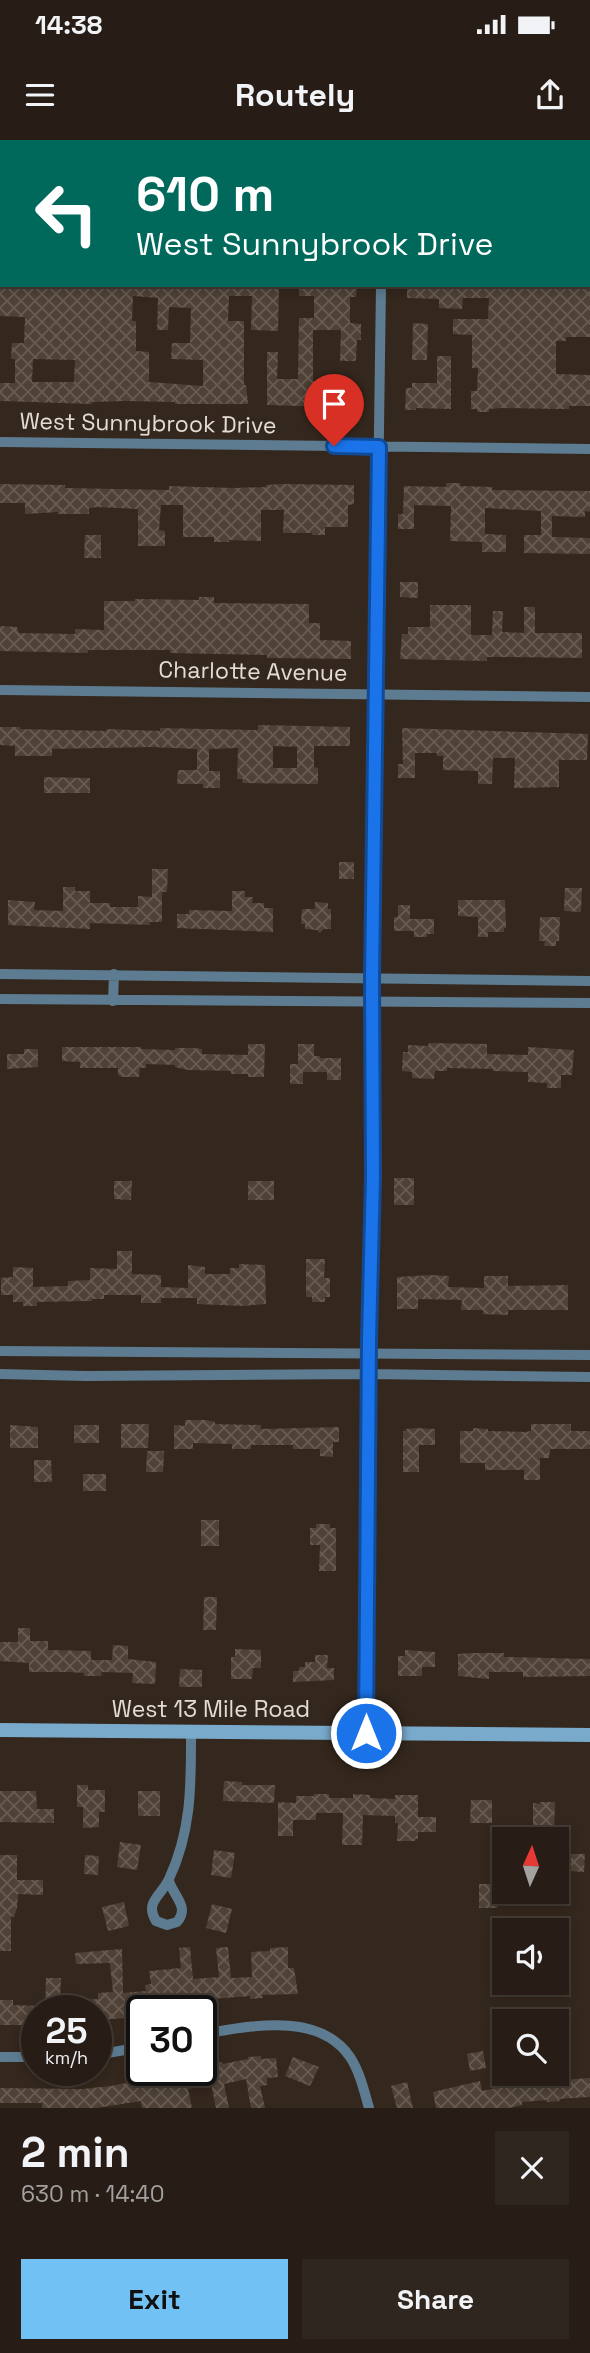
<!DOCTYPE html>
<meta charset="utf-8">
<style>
:root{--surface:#271d16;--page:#2f261f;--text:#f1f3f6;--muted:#a4a2a1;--line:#433b35;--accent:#72c1f5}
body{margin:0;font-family:"Space Grotesk",sans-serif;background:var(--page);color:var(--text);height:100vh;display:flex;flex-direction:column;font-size:26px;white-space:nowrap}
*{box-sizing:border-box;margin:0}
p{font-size:23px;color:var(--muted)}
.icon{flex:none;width:38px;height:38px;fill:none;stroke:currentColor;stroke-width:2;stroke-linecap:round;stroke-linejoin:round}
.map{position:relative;height:1968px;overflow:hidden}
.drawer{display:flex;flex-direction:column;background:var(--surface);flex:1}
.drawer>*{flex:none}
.top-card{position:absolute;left:0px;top:0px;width:592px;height:147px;box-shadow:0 4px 10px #0003,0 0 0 2px var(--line);background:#00695c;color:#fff;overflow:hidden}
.needle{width:46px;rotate:3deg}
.fabs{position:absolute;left:492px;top:1687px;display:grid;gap:14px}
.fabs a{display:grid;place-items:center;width:77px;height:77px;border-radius:0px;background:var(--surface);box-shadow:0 4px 10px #0003,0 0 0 2px var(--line);font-size:35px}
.speed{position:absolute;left:21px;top:1855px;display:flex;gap:14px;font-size:35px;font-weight:700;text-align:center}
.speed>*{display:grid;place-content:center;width:91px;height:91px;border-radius:50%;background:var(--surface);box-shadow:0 4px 10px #0003,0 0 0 2px var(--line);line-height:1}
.speed small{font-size:18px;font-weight:400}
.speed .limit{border:4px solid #111;border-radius:10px;background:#fff;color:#111}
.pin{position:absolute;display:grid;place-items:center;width:60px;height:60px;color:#fff;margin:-72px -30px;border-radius:50% 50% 50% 0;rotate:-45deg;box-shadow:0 0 7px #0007}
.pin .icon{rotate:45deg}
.me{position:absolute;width:77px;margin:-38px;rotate:0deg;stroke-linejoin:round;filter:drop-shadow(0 0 5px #0008)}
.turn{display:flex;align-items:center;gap:24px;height:147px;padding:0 21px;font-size:32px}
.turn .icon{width:91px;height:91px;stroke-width:2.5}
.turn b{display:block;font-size:49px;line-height:60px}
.round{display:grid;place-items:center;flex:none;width:74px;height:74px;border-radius:0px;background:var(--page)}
.head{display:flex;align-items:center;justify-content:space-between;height:119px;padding:0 21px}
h1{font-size:42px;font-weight:600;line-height:52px}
.button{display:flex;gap:14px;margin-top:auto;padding:14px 21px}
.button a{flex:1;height:80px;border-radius:0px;background:var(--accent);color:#111;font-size:28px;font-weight:600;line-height:80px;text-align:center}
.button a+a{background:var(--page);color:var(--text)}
.status{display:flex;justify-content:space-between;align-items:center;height:49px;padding:0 35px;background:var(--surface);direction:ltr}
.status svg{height:19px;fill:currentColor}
header{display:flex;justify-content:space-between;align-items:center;height:91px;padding:0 21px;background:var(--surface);font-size:32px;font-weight:600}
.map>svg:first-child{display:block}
.building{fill:url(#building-cross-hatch);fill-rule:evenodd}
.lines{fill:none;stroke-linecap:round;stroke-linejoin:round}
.minor{stroke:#5d7c91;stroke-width:10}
.secondary{stroke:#79aacc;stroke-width:14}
.route-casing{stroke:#114b97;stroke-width:18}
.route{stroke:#1a73e8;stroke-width:12}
.labels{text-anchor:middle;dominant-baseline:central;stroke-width:6;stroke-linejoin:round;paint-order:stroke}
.street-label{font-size:23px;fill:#e4dcd5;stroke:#34271d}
</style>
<div class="status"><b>14:38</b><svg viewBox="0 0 49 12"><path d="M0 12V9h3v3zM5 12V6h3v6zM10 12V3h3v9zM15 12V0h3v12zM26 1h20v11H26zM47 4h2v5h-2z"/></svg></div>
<header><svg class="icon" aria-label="menu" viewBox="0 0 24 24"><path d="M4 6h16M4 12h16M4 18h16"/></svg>Routely<svg class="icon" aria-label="share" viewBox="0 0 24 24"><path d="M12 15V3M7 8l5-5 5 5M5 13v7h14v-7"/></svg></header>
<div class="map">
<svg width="590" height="1968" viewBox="0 0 590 1968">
<defs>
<pattern id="building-cross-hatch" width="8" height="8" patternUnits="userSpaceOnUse" patternTransform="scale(1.75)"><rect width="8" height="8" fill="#4f4136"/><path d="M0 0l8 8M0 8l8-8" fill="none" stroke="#685c52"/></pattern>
</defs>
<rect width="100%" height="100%" fill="#34271d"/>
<path class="building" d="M0,145H279L278,191L251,190L252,156H229L228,181H244V245H246L248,264H175V262L124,261L92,262V264L0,261V243H15V219H11L12,203H24L25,177L0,176ZM133,156L158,158L157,190H168L169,167L191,168L190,203H172L171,219L203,220V246L149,242V212L136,211V181H132ZM33,219L75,220L74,242H32Z
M299,145H357L356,157H350V183L361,184V200H357L356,221H340L341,190H313V241H348V248L355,249V268L267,265V212H278L277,239H298L299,178H314V156H299Z
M407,145H590V197H566V201H556V234L590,235V266H569V269H558L501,268L489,269V272H477V269H471V251H477L478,228H472V195L453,194V179H488L489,158H463L462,169L439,168V159L407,158Z
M413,183L428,184L427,220H412Z
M437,216H451V269L416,268V270H405L406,248H412V243H437Z
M446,343H460V346L492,347V350L590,351V372L585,371V377L552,376V397L590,398V414L524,413V395H541V371L485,368V394L506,395V412H482V402L450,401L451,366L414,365V389H398V374H403L404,346L446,347Z
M0,344L65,345V348L169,350V346L234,348L266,347V345L283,344L354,345V364L348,365V387H325V395H312V393H283L284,370H261V401L229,400V402H214V397H183V365H161L159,390L165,391V406H138V369L97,367L89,368V374H58V372L25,374V363H0Z
M85,395H101V418H84Z
M400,442H418V458L400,457Z
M199,457H214V463L309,464V483H320V500L351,501V519L267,518V515L170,513V510H88V513L0,511V486L17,487L19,493L75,494V489L104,490V461H135V459L199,460Z
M430,465H471V495H492L493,471H503L502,492L524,493V467H535V493H582V518L508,517H487V521L400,519L402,494H408V487H430Z
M258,585L350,587V606H314V627L318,628V644L242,643L243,639H237L238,608L209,609V631H220V648H203V644H177L178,630H197V609L151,607L52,609V616H15V606L0,605V587H20V589L106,591V589L160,591V588L258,590ZM273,606L297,607V628H273Z
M402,588L588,594L587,620H559V647L514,648L515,618H493L492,644H478V631L443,630V616H437V613H415V638H398V624H403Z
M44,637L90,638V653H44Z
M339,722H354V739H339Z
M152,729H168L167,752H162V782H150V785L90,783V789L8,785V760L35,762L34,770L63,771V747H75V751H90V763H110V767H138V756L152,757Z
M565,748H582L581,772L564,771Z
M232,751H245V757H253L252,763H264V768H273V792L177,788V774H189V770L232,771Z
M458,760H505L506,788H504V792H488V797H478V777L458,776Z
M315,762L328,763V769H331V789H324L320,793L317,790L305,789V784H301L302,769H315Z
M398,765H410V779H434V794H427V797H414V791H394V777H398Z
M540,777H560L559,801H556V806H544L545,801H539Z
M429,903L487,904V914L528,915V907L574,910L572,935H561V948H547V943L528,942V932L493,931V929L447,928V931H435L434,939L412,938V932L402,931L403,912H408V905L428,906Z
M248,904H265L264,937H248V934H231V931L188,930L175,927V925L146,924V928H140L139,937H122L118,935V928H80V922L62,921V907H141V909L175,910V908H193L202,909V914L248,915Z
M298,904H314V916H320V918H341V940H327V932H303V944H290V924H298Z
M24,909H38V927L7,929V914H24Z
M394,1038H414V1065H394Z
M114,1041H132L131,1060L114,1059Z
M248,1041H274V1060H248Z
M117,1111H132V1134L161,1135V1147L188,1148V1125L205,1127V1134H230V1128H239V1124L265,1125L266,1164L243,1166L197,1164V1158H161V1163H141V1155H104V1159H92V1161L37,1162V1166H23V1162H13V1155H1V1138L13,1137V1127L33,1128V1147L68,1146V1141L90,1140V1128L117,1129Z
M306,1119H325L324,1138H330V1157H325V1162H312V1157H306Z
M431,1135L449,1136L448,1147L484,1148V1136H508V1146L568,1145V1170H508V1175L483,1174V1170H461L462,1160L418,1159V1169H397V1137Z
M185,1280H206L215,1282V1284L261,1285V1289L339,1287V1302H333V1317L320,1316V1309H293V1305H251V1309H232V1304L193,1303V1309H174V1285L185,1286Z
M121,1284H149L148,1308H121Z
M531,1284H571V1291H590V1309H550L549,1318H540V1340H524V1330H485V1323H460V1291H473V1288L488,1289V1291L525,1292L531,1291Z
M10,1285L38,1287V1308H10Z
M74,1285H99V1303H74Z
M417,1288L435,1289V1305H419V1332H403V1291H406V1289Z
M147,1311H164L163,1332H146Z
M34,1320H51L52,1342H34Z
M83,1334H106V1351H83Z
M201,1380H219V1406H201Z
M316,1384H330V1388H336V1431H319L320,1405H310V1388H316Z
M204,1457H217L216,1490H203Z
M18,1488H30V1501H48V1510L91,1511V1520H112L113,1505L128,1506V1519L156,1522L155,1544L132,1543L133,1533L102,1532L101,1536H84V1533L69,1532H29V1523L0,1521V1502H18Z
M235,1509L261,1510V1528H253L252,1539H231V1517H235Z
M405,1510L435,1512V1527H422V1536H398V1516H405Z
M470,1513H504V1517L590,1519V1536L523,1537V1532H489V1539L458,1536V1514Z
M315,1515H328L327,1528H334V1540L293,1542V1531H299V1527H305V1522H315Z
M180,1529L202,1530V1547H179Z
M224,1641L242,1642V1645H275L274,1663L223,1661Z
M77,1645H88V1650H105V1672H99V1687L83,1688V1667H77Z
M0,1651H36L37,1669H54V1683L0,1682Z
M138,1651H160V1676H138Z
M314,1654H329V1658H353V1654L370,1655V1658L395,1659V1655H418V1677H436V1692H418V1699H415V1701H397L398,1683H395V1676L363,1675L362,1705H342L343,1673H316V1680H293V1696H278V1662L296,1663V1656H314Z
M471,1660H492V1683H470Z
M540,1662H555L554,1692H533V1663L540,1664Z
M120,1702L141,1705L137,1730L117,1727Z
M214,1710L235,1713L231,1738L211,1735Z
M570,1714H585L584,1732L570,1731Z
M0,1715H17V1740H43V1755L18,1754L17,1768L14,1777L11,1776V1811H0Z
M85,1715L99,1716L98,1735L84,1734Z
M479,1744H498L497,1768H479Z
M124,1762L129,1786L108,1791L102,1767Z
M212,1764L232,1769L226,1793L206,1788Z
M190,1807L193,1839L219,1837L216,1808L228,1807L231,1838L252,1837L251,1812L270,1811V1808L288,1807V1828H294L298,1854L262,1855L263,1858L250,1859V1856L184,1861L158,1864L159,1871L125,1873V1878L100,1880L99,1871H45L46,1838H61L60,1861L98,1859V1853L113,1852L110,1823L76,1824L75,1813L122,1809L123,1853L146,1851L145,1845L151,1844L149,1831L181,1828L179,1808Z
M0,1860H13V1865L37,1866V1885H0Z
M483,1911L486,1928L470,1931L467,1914Z
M261,1916V1919L276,1918L278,1937L267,1938V1945L260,1946L265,1968H251L246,1939L224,1944L229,1968H216L211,1944L188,1949L192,1968H142L141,1961L96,1968H42V1963H0V1948L82,1949L111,1946L177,1933L176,1930H201V1926L222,1922L223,1924L248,1919V1917Z
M293,1917L319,1927L310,1946L285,1936Z
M590,1938V1957L559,1959L560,1961L547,1962V1960L522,1962V1965L509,1968H436L433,1952L480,1941L482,1951L521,1943Z
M407,1942L413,1968H397L391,1946Z"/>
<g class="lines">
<path class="minor" d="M384,2V0
M0,99H2
M0,302L590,309
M0,550L590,557
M0,834L590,841
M0,859L590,863
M113,861L114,834
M0,1211L590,1215
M0,1234L86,1236L369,1234L590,1237
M366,1593L369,1199L373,1037L371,861L381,145
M169,1741C174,1757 190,1767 177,1782L167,1785L156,1781C144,1762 162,1755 169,1739C192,1690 191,1644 191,1591
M201,1894C248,1887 318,1870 350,1917C360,1932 364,1951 369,1968
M96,1915L142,1907
M0,1917H37"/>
<path class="secondary" d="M0,1590L590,1595"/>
</g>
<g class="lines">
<defs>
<path id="route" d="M334,306L379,307L372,840L373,1037L369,1199L366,1593"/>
</defs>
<use href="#route" class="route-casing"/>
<use href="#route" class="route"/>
</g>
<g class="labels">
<g class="street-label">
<text transform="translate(148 283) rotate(1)">West Sunnybrook Drive</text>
<text transform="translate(253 531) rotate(1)">Charlotte Avenue</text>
<text x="211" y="1569">West 13 Mile Road</text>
</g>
</g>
</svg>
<div class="fabs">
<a><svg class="needle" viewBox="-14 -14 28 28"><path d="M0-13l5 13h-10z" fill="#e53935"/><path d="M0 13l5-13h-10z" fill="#a4a2a1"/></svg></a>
<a><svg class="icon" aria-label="sound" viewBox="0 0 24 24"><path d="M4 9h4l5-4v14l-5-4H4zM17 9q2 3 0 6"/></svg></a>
<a><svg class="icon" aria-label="search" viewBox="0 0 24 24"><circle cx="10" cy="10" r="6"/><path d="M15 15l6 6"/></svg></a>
</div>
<div class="speed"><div>25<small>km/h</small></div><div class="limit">30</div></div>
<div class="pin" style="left:334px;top:306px;background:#d93025"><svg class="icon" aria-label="arrive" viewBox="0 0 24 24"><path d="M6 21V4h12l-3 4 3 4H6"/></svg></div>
<svg class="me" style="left:366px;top:1593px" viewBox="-20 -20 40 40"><circle r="17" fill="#1a73e8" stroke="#fff" stroke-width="3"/><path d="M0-11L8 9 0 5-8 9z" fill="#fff"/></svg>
<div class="top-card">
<div class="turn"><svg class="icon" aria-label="left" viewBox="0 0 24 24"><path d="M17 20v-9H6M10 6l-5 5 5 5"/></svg><div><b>610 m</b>West Sunnybrook Drive</div></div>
</div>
</div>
<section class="drawer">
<div class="head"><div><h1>2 min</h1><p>630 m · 14:40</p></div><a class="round"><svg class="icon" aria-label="close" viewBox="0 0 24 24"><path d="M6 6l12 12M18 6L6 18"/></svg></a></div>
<div class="button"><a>Exit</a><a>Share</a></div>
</section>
